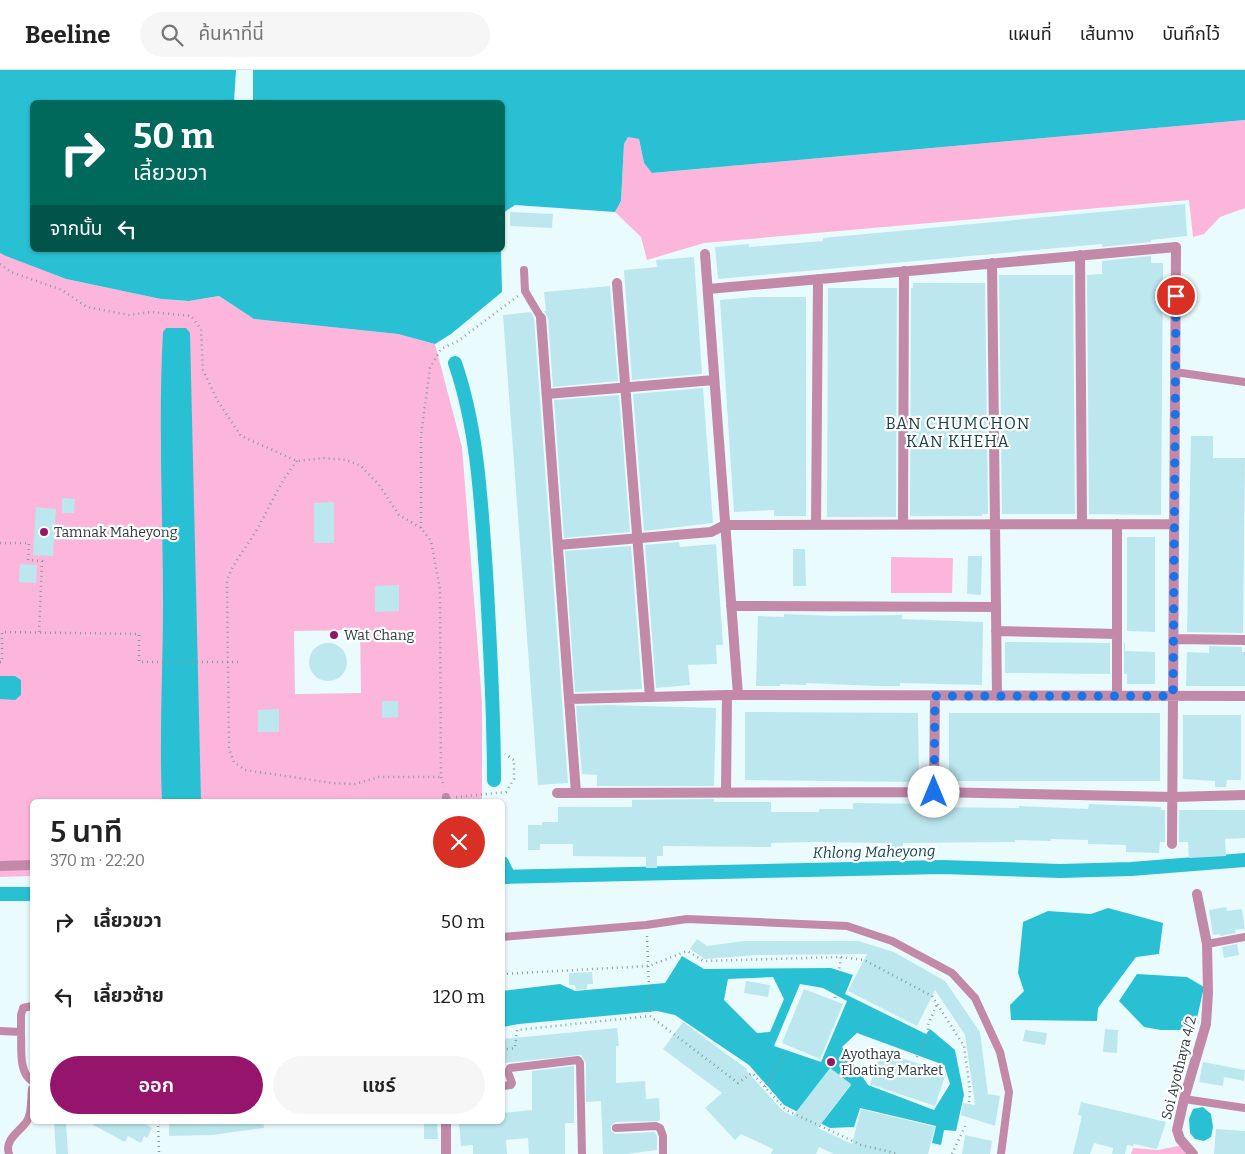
<!DOCTYPE html>
<html lang="th">
<meta charset="utf-8">
<style>
:root{--surface:#fff;--page:#f6f6f6;--text:#222;--muted:#767676;--line:#e0e0e0;--accent:#96156c}
body{margin:0;font-family:Bitter,"Noto Sans Thai",serif;background:var(--page);color:var(--text);height:100vh;display:flex;flex-direction:column;font-size:19px;white-space:nowrap}
*{box-sizing:border-box;margin:0}
p{font-size:16px;color:var(--muted)}
.icon{flex:none;width:28px;height:28px;fill:none;stroke:currentColor;stroke-width:2;stroke-linecap:round;stroke-linejoin:round}
.map{position:relative;flex:1;overflow:hidden}
.details{position:absolute;left:30px;top:729px;width:475px;height:325px;display:flex;flex-direction:column;background:var(--surface);border-radius:8px;box-shadow:0 1px 4px #0004}
.details>*{flex:none}
.banner{position:absolute;left:30px;top:30px;width:475px;height:152px;border-radius:8px;box-shadow:0 1px 4px #0004;background:#00695c;color:#fff;overflow:hidden}
.pin{position:absolute;display:grid;place-items:center;width:42px;height:42px;color:#fff;margin:-21px;border:2px solid #fff;border-radius:50%;box-shadow:0 1px 5px #0007}
.me{position:absolute;width:55px;margin:-28px;rotate:0deg;stroke-linejoin:round;filter:drop-shadow(0 0 4px #0008)}
.turn{display:flex;align-items:center;gap:18px;height:105px;padding:0 20px;font-size:22px}
.turn .icon{width:65px;height:65px;stroke-width:2.5}
.turn b{display:block;font-size:35px;line-height:42px}
.then{display:flex;align-items:center;height:48px;padding:0 20px;background:#0003;gap:10px;font-size:19px}
.round{display:grid;place-items:center;flex:none;width:52px;height:52px;border-radius:26px;background:var(--page)}
.headline{display:flex;align-items:center;justify-content:space-between;height:85px;padding:0 20px}
h1{font-size:30px;font-weight:600;line-height:38px}
.cta{display:flex;gap:10px;margin-top:auto;padding:10px 20px}
.cta a{flex:1;height:58px;border-radius:30px;background:var(--accent);color:#fff;font-size:20px;font-weight:600;line-height:58px;text-align:center}
.cta a+a{background:var(--page);color:var(--text)}
ul{padding:0;list-style:none}
li{display:flex;align-items:center;gap:15px;height:75px;padding:0 20px}
li div{flex:1}
li b{display:block;font-size:19px}
li em{font-style:normal}
header{display:flex;align-items:center;gap:30px;box-sizing:border-box;height:70px;padding:0 25px;background:var(--surface);border-bottom:1px solid var(--line)}
header strong{font-size:24px}
nav{display:flex;gap:28px;margin-inline-start:auto;font-size:18px}
.search{width:350px;height:45px;background:var(--page);display:flex;align-items:center;gap:12px;box-sizing:border-box;padding:0 18px;border-radius:28px;color:var(--muted);font-size:19px}
.map>svg:first-child{display:block}
.green{fill:#fcb6dc;fill-rule:evenodd}
.water{fill:#2ac0d4;fill-rule:evenodd}
.lines{fill:none;stroke-linecap:round;stroke-linejoin:round}
.canal{stroke:#2ac0d4;stroke-width:14}
.building{fill:#bce7ee}
.path{stroke:#8a9b9e;stroke-width:2.5;stroke-dasharray:1 4;stroke-linecap:butt}
.lane{stroke:#c289a8;stroke-width:8}
.street{stroke:#c289a8;stroke-width:10}
.route{stroke:#1a73e8;stroke-width:9;stroke-dasharray:0 16.2}
.poi-dot{fill:#96156c;stroke:#fff;stroke-width:2}
.labels{text-anchor:middle;dominant-baseline:central;stroke-width:4.5;stroke-linejoin:round;paint-order:stroke}
.poi-label{font-size:14px;fill:#2b3c3f;stroke:#fff;text-anchor:start}
.street-label{font-size:14px;fill:#2b3c3f;stroke:#fff}
.water-label{font-size:15px;font-style:italic;fill:#0c4a52;stroke:#fff}
.quarter-label{font-size:16px;letter-spacing:1px;fill:#194147;stroke:#fff}
</style>
<header>
<strong>Beeline</strong>
<div class="search"><svg class="icon" aria-label="search" viewBox="0 0 24 24"><circle cx="10" cy="10" r="6"/><path d="M15 15l6 6"/></svg>ค้นหาที่นี่</div>
<nav><a>แผนที่</a><a>เส้นทาง</a><a>บันทึกไว้</a></nav>
</header>
<div class="map">
<svg width="1245" height="1084" viewBox="0 0 1245 1084">
<rect width="100%" height="100%" fill="#eafbfe"/>
<path class="green" d="M1245,50V138L1220,147L1204,164L1193,167L1189,130L704,173L647,190L641,167L615,142L621,131L624,74L628,66L639,69L644,93L653,103Z
M0,183L66,209L161,229L189,231L219,226L254,249L398,264L435,274L462,377L482,631V731H32V806L0,807ZM360,560L361,623L295,624L294,561Z
M891,487L953,488L952,523H891Z
M1183,1075L1192,1084H1131L1133,1078L1158,1080Z"/>
<path class="water" d="M0,0H236L234,32H32V180H501L502,222L451,264L435,274L398,264L254,249L219,226L189,231L161,229L66,209L6,186L0,183Z
M253,0H1245V50L652,103L644,93L639,69L628,67L624,74L621,131L615,142L515,135L503,143L502,32H253Z
M166,258H186L190,263L201,731H162C159,666 163,600 163,534C163,443 158,353 163,262Z
M0,606H15L21,610V625L15,630L0,629Z
M1108,838L1163,853L1159,884L1136,887L1098,938L1097,951L1011,950L1010,935L1024,921L1018,903L1023,852L1048,841L1091,844Z
M682,886L704,899L831,898L853,905L845,924L926,964L930,959L955,980L964,1025L956,1061L944,1060L941,1075L932,1073L936,1056L860,1038L854,1057L830,1058L784,1035L749,995L675,945L657,941L519,954L503,957L502,921L560,914L575,921L665,913ZM773,907L784,929L770,962L757,963L724,930L728,909ZM800,914L823,918L847,931L821,992L774,976ZM857,963L944,995L950,1014L934,1040L868,1015L842,977ZM830,998L851,1015L824,1050Z
M1137,904L1187,907L1204,917L1197,948L1184,960H1161L1144,957L1119,931Z
M1203,1037L1211,1044L1213,1057L1211,1067L1204,1071L1195,1069L1190,1063L1189,1049L1193,1039Z"/>
<g class="lines">
<path class="canal" d="M455,293C478,360 481,432 486,502C490,572 494,641 494,710
M502,793L509,807
M502,807L942,797L1060,801L1131,799L1245,790
M0,824H32"/>
</g>
<path class="building" d="M1185,134L1187,166L1151,170V172L1102,177V174L718,209L715,177L749,174V177L823,171V168Z
M510,142L553,144L552,158L510,156Z
M1151,186V193H1163L1161,445L1089,444L1087,205L1102,204V191Z
M694,187L702,304L632,310L624,200L657,197L656,190Z
M999,205H1073L1075,444H1002Z
M913,213H985L988,444H982V446H910L911,218H913Z
M610,216L618,311L553,317L548,248L544,241H546L544,222Z
M828,218H897L896,447H827Z
M755,227H806V446H774V440L734,442L720,230Z
M531,242L534,248L568,713L538,715L503,245Z
M703,318L713,453L644,461L633,324Z
M619,325L630,462L564,468L554,330Z
M1191,366H1213V388H1245L1243,563L1187,562Z
M62,428L75,429L74,443H62Z
M334,432V473H314V433Z
M36,437L56,439L53,486L33,485Z
M1127,467H1155V562L1127,561Z
M679,472L680,477L716,474L723,575H716L717,594L688,595L690,615L656,618L645,475Z
M631,476L642,619L575,622L565,481Z
M793,479H805L806,516H793Z
M968,486H982L981,525L967,524Z
M20,494L37,495L36,513L19,512Z
M399,515V541L375,542V516Z
M784,544L832,546L902,545V549L983,552L982,615L900,613V616H877L806,613V615L780,614V616H756L758,546L784,547Z
M1005,572L1110,573V604L1005,603Z
M1124,573H1125V581L1155,582V614H1127V604H1124Z
M309 592a19 19 0 1 1 38 0a19 19 0 1 1-38 0Z
M1209,576L1242,577V582H1245V616H1186L1187,582L1209,583Z
M382,631H398V647L382,648Z
M607,635L716,638L714,716H597V705L582,704L576,636Z
M279,639V662H258V640Z
M745,642L918,643L919,712L745,710Z
M949,643H1160V711H949Z
M1183,645H1241V710H1227L1226,717H1215V711L1183,709Z
M714,729V732H771V742H819V739H853V733L927,734V737L1019,738V736L1088,739L1089,734L1161,737V740H1165V772H1160L1159,783L1126,782V775L1088,774V770L1051,769V771L1015,770V772L903,773V789H887V773L813,772L771,773V777L663,776V786H657V798H646V787L573,786V774H540V780H528V755H542V752H558V737H632V730Z
M1179,740H1245V768L1225,769L1226,786L1189,788L1188,772H1179Z
M1226,837L1227,841L1242,839L1245,859L1235,860L1236,863L1220,866V864L1213,865L1209,840Z
M697,869L707,876L744,871H858L894,882L945,911L980,962L988,1024L1000,1026L995,1056L961,1045L963,1033L975,1035L965,965L935,920L917,956L848,921L867,884L756,885L705,889L690,879Z
M1237,874L1239,885L1224,888L1222,877Z
M592,902L593,914H587V919L576,920L575,915H569V903Z
M746,911L770,915L768,927L744,923Z
M804,919L843,934L820,989L782,973Z
M683,952L747,999L746,1000L783,1041L793,1046L830,998L851,1014L818,1058L852,1074L861,1039L935,1057L928,1084H834L819,1077L816,1084H771L773,1079L741,1064L735,1070L705,1038L722,1023L663,979Z
M617,958L619,976H616V1013L645,1011L646,1029L659,1028L660,1049L659,1051L615,1052L611,1056V1061L616,1064L655,1062L657,1067V1080L626,1084H603L601,1031L586,1032V993L581,985L502,993V969Z
M1105,959L1118,960L1117,983L1103,982Z
M1025,960L1047,963L1045,975L1023,971Z
M881,981L946,1003L935,1036L870,1014Z
M1203,992L1245,1000L1244,1011L1224,1007L1223,1016L1199,1012Z
M574,996V1053H565V1084H529L528,1068L506,1070L507,1084H473V1075L461,1076L459,1051H502V1043L532,1040V1001Z
M1081,1032L1166,1052L1157,1079L1134,1074L1133,1076L1127,1075L1125,1084H1112L1113,1078L1094,1073L1090,1084H1073L1082,1046L1078,1045Z
M54,1051H66L68,1084H56Z
M86,1051H140L152,1058L147,1068L144,1066L141,1073L128,1066L125,1072Z
M169,1051H263L264,1058L212,1065L169,1066Z
M424,1051H437L438,1069H424Z
M1216,1059L1245,1061V1084H1214Z
M965,1065L992,1071L990,1084H962Z"/>
<g class="lines">
<path class="path" d="M0,194L11,202L62,220L87,237L129,245L151,242L191,246L201,259L203,300L217,330L241,366L297,391L324,388L347,390L361,396L379,415L399,445L421,458L431,471L440,519L441,707L444,717
M297,391C279,413 270,437 256,461C246,478 233,492 227,511L229,679L234,692L245,700L332,713L355,714L379,707H441
M421,458V365L430,298L441,279L458,271L518,226
M0,473H29L28,490L42,491L39,563
M0,592H2V562L139,564V592H239
M456,727L506,722L514,709V690L505,684
M647,866L650,946
M502,904L649,896L687,881L704,891L841,887L864,890L932,926L964,976L970,1020L969,1034
M835,928L841,887
M502,980L515,978L517,960L650,946L738,1013L752,1003L786,1040L861,1075L899,1084
M917,987L928,967V955L937,934
M765,1017L789,979
M158,1051L159,1084
M952,1084L966,1054"/>
<path class="lane" d="M524,200L525,221L541,248
M1175,302L1245,312
M446,727L447,731
M502,867L646,855L687,849L847,856L892,871L952,903L975,928L1000,982L1009,1022L1001,1084
M1207,874L1245,867
M0,961L21,962V945L23,938L32,936
M21,962C22,977 18,1002 32,1011
M502,1016L511,1015L512,1013L508,1002L510,998L578,990L580,993L582,1084
M1184,1029L1245,1038
M616,1058L656,1056L660,1058L663,1066V1084
M9,1084C4,1069 20,1062 27,1051C32,1043 31,1028 32,1019"/>
<path class="street" d="M705,184L738,625
M1080,185L1082,454
M992,193L997,626
M617,213L650,627
M708,219L1176,177L1172,774
M541,248L576,723
M547,324L714,310
M903,454L904,201
M1117,454V626
M816,455L818,209
M558,475L711,462L725,455L1174,454
M731,536L996,537
M996,561L1117,564
M1174,569L1245,570
M569,629L727,625L1245,626
M934,722L935,626
M557,723L934,722L1173,727L1245,725
M726,723L727,625
M0,796L32,795
M446,1051V1084
M1193,1084L1180,1069L1177,1060L1184,1029L1206,954L1208,923L1207,874L1197,824"/>
</g>
<g class="lines">
<path class="route" d="M934,722L935,626H1173L1176,226"/>
</g>
<g class="poi-dot">
<circle cx="44" cy="462" r="5"/>
<circle cx="334" cy="565" r="5"/>
<circle cx="831" cy="992" r="5"/>
</g>
<g class="labels">
<g class="poi-label">
<text x="54" y="462">Tamnak Maheyong</text>
<text x="344" y="565">Wat Chang</text>
<text x="841" y="984">Ayothaya<tspan x="841" dy="16">Floating Market</tspan></text>
</g>
<g class="street-label">
<text transform="translate(1179 998) rotate(-76)">Soi Ayothaya 4/2</text>
</g>
<g class="water-label">
<text transform="translate(874 782) rotate(-1)">Khlong Maheyong</text>
</g>
<g class="quarter-label">
<text x="958" y="353">BAN CHUMCHON<tspan x="958" dy="18">KAN KHEHA</tspan></text>
</g>
</g>
</svg>
<div class="pin" style="left:1176px;top:226px;background:#d93025"><svg class="icon" aria-label="arrive" viewBox="0 0 24 24"><path d="M6 21V4h12l-3 4 3 4H6"/></svg></div>
<svg class="me" style="left:934px;top:722px" viewBox="-20 -20 40 40"><circle r="19" fill="#fff"/><path d="M0-13L10 11 0 6-10 11z" fill="#1a73e8"/></svg>
<div class="banner">
<div class="turn"><svg class="icon" aria-label="right" viewBox="0 0 24 24"><path d="M7 20v-9h11M14 6l5 5-5 5"/></svg><div><b>50 m</b>เลี้ยวขวา</div></div>
<div class="then">จากนั้น<svg class="icon" aria-label="left" viewBox="0 0 24 24"><path d="M17 20v-9H6M10 6l-5 5 5 5"/></svg></div>
</div>
<section class="details">
<div class="headline"><div><h1>5 นาที</h1><p>370 m · 22:20</p></div><a class="round" style="background:#d93025;color:#fff"><svg class="icon" aria-label="close" viewBox="0 0 24 24"><path d="M6 6l12 12M18 6L6 18"/></svg></a></div>
<ul>
<li><svg class="icon" aria-label="right" viewBox="0 0 24 24"><path d="M7 20v-9h11M14 6l5 5-5 5"/></svg><div><b>เลี้ยวขวา</b></div><em>50 m</em></li>
<li><svg class="icon" aria-label="left" viewBox="0 0 24 24"><path d="M17 20v-9H6M10 6l-5 5 5 5"/></svg><div><b>เลี้ยวซ้าย</b></div><em>120 m</em></li>
</ul>
<div class="cta"><a>ออก</a><a>แชร์</a></div>
</section>
</div>
